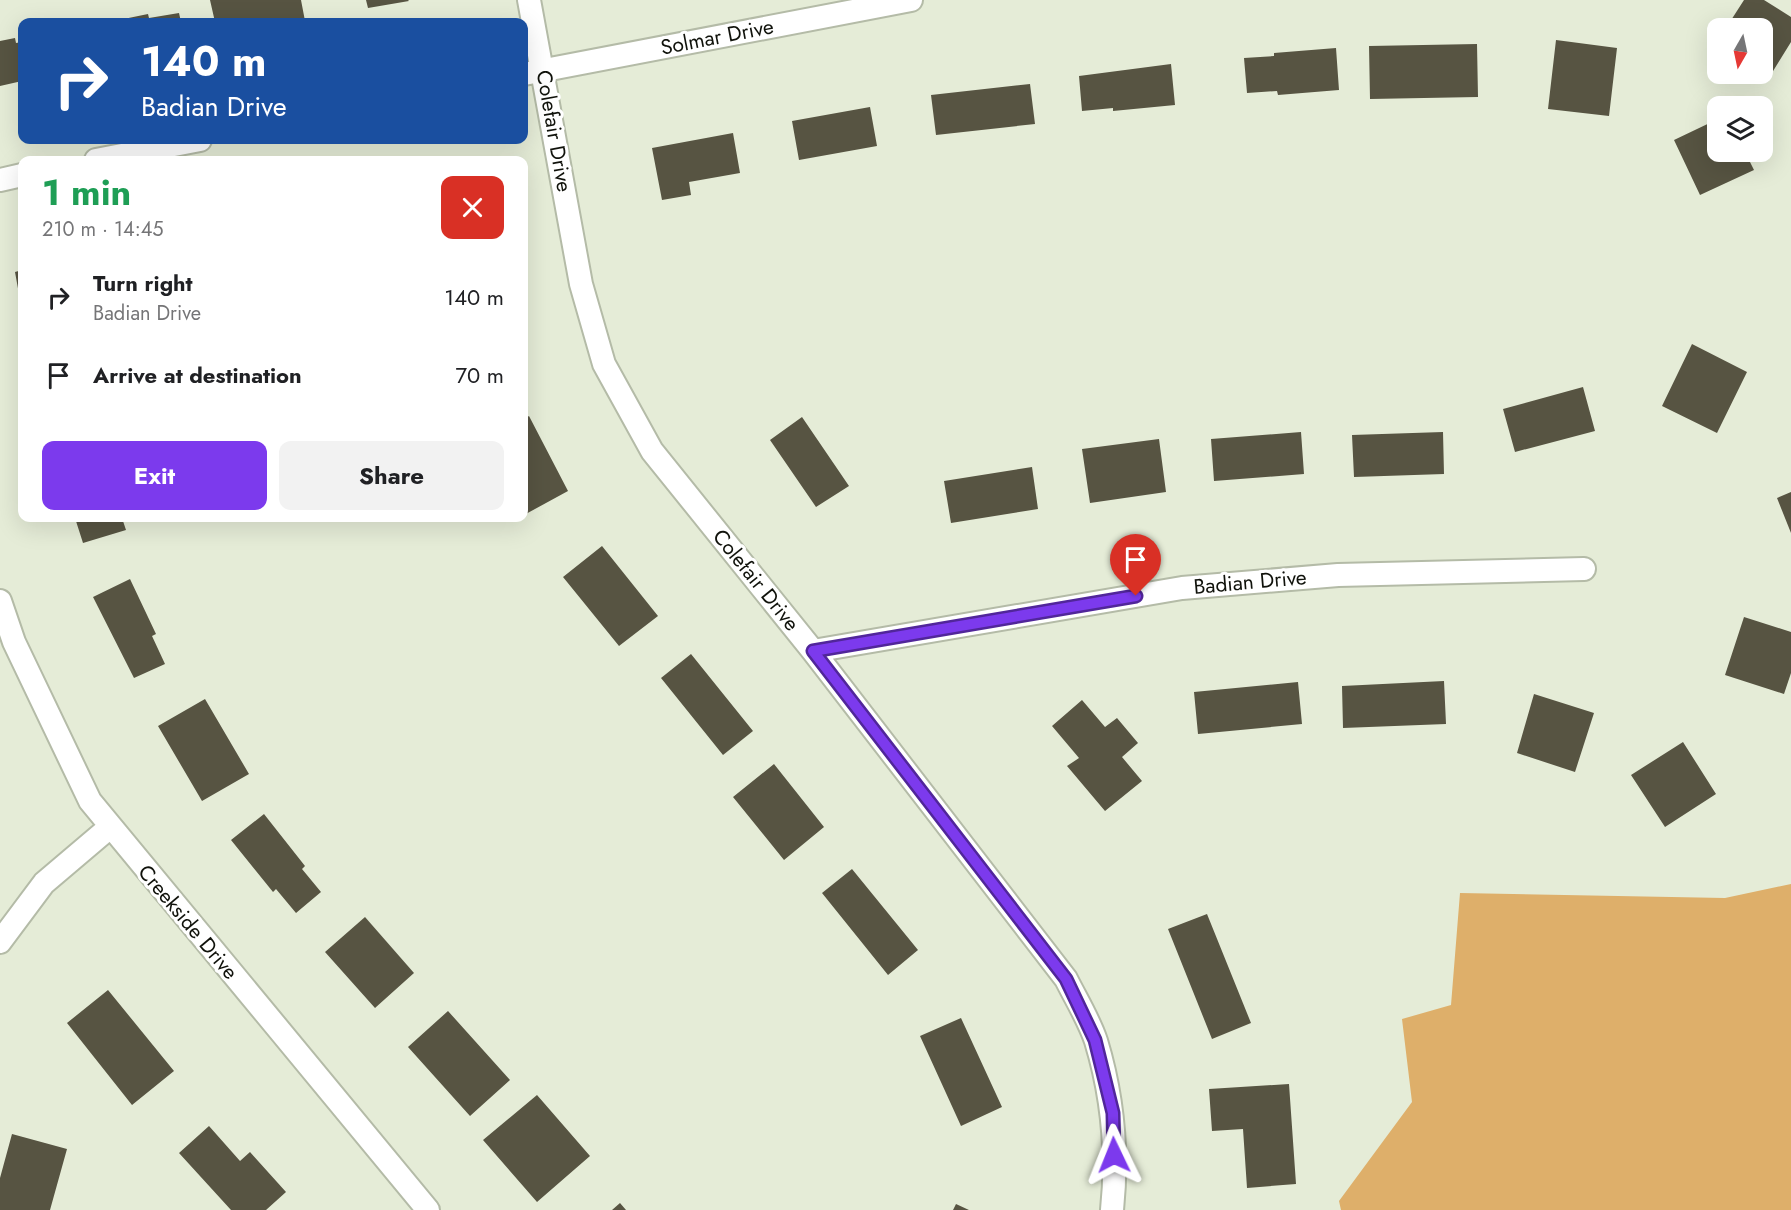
<!DOCTYPE html>
<meta charset="utf-8">
<style>
:root{--surface:#fff;--page:#f2f2f2;--text:#202124;--muted:#757577;--accent:#7c3aed}
body{margin:0;font-family:Jost,sans-serif;background:var(--page);color:var(--text);height:100vh;display:flex;flex-direction:column;font-size:22px;white-space:nowrap}
*{box-sizing:border-box;margin:0}
p{font-size:20px;color:var(--muted)}
.icon{flex:none;width:33px;height:33px;fill:none;stroke:currentColor;stroke-width:2;stroke-linecap:round;stroke-linejoin:round}
.map{position:relative;flex:1;overflow:hidden}
.sheet{position:absolute;left:18px;top:156px;width:510px;height:366px;display:flex;flex-direction:column;background:var(--surface);border-radius:12px;box-shadow:0 6px 24px #0002}
.sheet>*{flex:none}
.hud{position:absolute;left:18px;top:18px;width:510px;height:126px;border-radius:12px;box-shadow:0 6px 24px #0002;background:#1a4fa0;color:#fff;overflow:hidden}
.needle{width:39px;rotate:189deg}
.buttons{position:absolute;left:1707px;top:18px;display:grid;gap:12px}
.buttons a{display:grid;place-items:center;width:66px;height:66px;border-radius:12px;background:var(--surface);box-shadow:0 6px 24px #0002;font-size:30px}
.pin{position:absolute;display:grid;place-items:center;width:51px;height:51px;color:#fff;margin:-62px -26px;border-radius:50% 50% 50% 0;rotate:-45deg;box-shadow:0 0 6px #0007}
.pin .icon{rotate:45deg}
.me{position:absolute;width:66px;margin:-33px;rotate:358deg;stroke-linejoin:round;filter:drop-shadow(0 0 4px #0008)}
.turn{display:flex;align-items:center;gap:21px;height:126px;padding:0 24px;font-size:27px}
.turn .icon{width:78px;height:78px;stroke-width:2.5}
.turn b{display:block;font-size:42px;line-height:51px}
.round{display:grid;place-items:center;flex:none;width:63px;height:63px;border-radius:12px;background:var(--page)}
.overview{display:flex;align-items:center;justify-content:space-between;height:102px;padding:0 24px}
h1{font-size:36px;font-weight:700;line-height:45px;color:#1e9e55}
.button{display:flex;gap:12px;margin-top:auto;padding:12px 24px}
.button a{flex:1;height:69px;border-radius:12px;background:var(--accent);color:#fff;font-size:24px;font-weight:700;line-height:69px;text-align:center}
.button a+a{background:var(--page);color:var(--text)}
ul{padding:0;list-style:none}
li{display:flex;align-items:center;gap:18px;height:78px;padding:0 24px}
li div{flex:1}
li b{display:block;font-size:22px}
li em{font-style:normal}
.map>svg:first-child{display:block}
.green{fill:#deaf6a}
.building{fill:#575442}
.lines{fill:none;stroke-linecap:round;stroke-linejoin:round}
.street-casing{stroke:#b4bba7;stroke-width:26}
.street{stroke:#fff;stroke-width:22}
.route-casing{stroke:#51269a;stroke-width:15}
.route{stroke:#7c3aed;stroke-width:10}
.labels{text-anchor:middle;dominant-baseline:central;stroke-width:6;stroke-linejoin:round;paint-order:stroke}
.street-label{font-size:21px;fill:#10120b;stroke:#fff}
</style>
<div class="map">
<svg width="1791" height="1210" viewBox="0 0 1791 1210">
<rect width="100%" height="100%" fill="#e5ecd7"/>
<path class="green" d="M1791,884V1210H1341L1339,1201L1412,1102L1402,1019L1451,1005L1460,893L1725,898Z"/>
<path class="building" d="M210,0H301L305,21L215,22Z
M366,0H408L409,1L368,8Z
M1744,0H1764L1791,17V42L1770,76L1762,71V28H1726Z
M179,13L181,22H109L148,14L149,18Z
M15,38L16,43L22,42V81L0,86V41Z
M1556,40L1617,48L1609,116L1548,109Z
M1477,44L1478,97L1370,99L1369,46Z
M1336,48L1339,90L1278,95L1277,91L1247,93L1244,58L1274,56V53Z
M1171,64L1175,105L1113,111V108L1082,111L1079,76Z
M1030,84L1035,124L936,135L931,95Z
M870,107L877,146L799,160L792,121Z
M1718,119V152H1745L1754,170L1700,195L1674,140Z
M733,133L740,173L689,182L691,195L662,200L652,148Z
M22,270V304L21,305L15,272Z
M1692,344L1747,372L1717,433L1662,406Z
M1583,387L1595,431L1515,452L1503,409Z
M529,416L568,491L524,515V419Z
M802,417L849,486L816,507L770,440Z
M1301,432L1304,474L1214,481L1211,439Z
M1443,432L1444,474L1354,477L1352,435Z
M1159,439L1166,492L1090,503L1082,449Z
M1032,467L1038,509L951,523L944,481Z
M1791,492V533L1777,498Z
M75,518H122L126,530L83,543Z
M602,546L658,616L619,646L563,577Z
M130,579L156,634L152,636L165,664L134,678L93,597Z
M1744,617L1791,632V673L1784,694L1725,675Z
M691,654L753,731L723,755L661,678Z
M1444,681L1446,724L1343,728L1342,686Z
M1298,682L1302,724L1198,734L1194,692Z
M1534,694L1594,713L1575,772L1517,753Z
M205,699L249,774L202,801L158,726Z
M1082,700L1105,727L1117,718L1138,743L1122,757L1142,781L1105,811L1067,766L1079,758L1052,726Z
M1683,742L1716,794L1665,827L1631,775Z
M774,764L824,827L784,860L733,797Z
M264,814L305,866L302,869L321,892L296,913L276,889L273,892L231,840Z
M852,869L918,950L888,975L822,893Z
M1207,914L1251,1023L1212,1039L1168,929Z
M365,917L414,973L375,1008L325,952Z
M108,990L174,1071L132,1105L67,1023Z
M448,1011L510,1080L470,1116L408,1047Z
M961,1018L1002,1107L961,1126L920,1036Z
M1289,1084L1296,1184L1247,1188L1243,1129L1212,1131L1209,1089Z
M537,1095L590,1156L537,1202L483,1140Z
M209,1126L240,1161L250,1152L286,1192L266,1210H231L179,1153Z
M12,1134L67,1149L50,1210H0V1178Z
M620,1203L626,1210H612Z
M956,1204L969,1210H953Z"/>
<g class="lines">
<defs>
<path id="street" d="M529,0L581,284L604,364L652,451L813,651L1066,979C1076,999 1089,1020 1096,1041C1113,1097 1118,1152 1112,1210
M524,74L911,0
M96,160L200,140
M0,180L22,175
M0,601L14,642L90,801L428,1210
M813,651L1182,588L1338,575L1584,569
M0,942L44,883L110,827"/>
</defs>
<use href="#street" class="street-casing"/>
<use href="#street" class="street"/>
</g>
<g class="lines">
<defs>
<path id="route" d="M1114,1155L1113,1113L1095,1040L1066,979L813,651L1136,596"/>
</defs>
<use href="#route" class="route-casing"/>
<use href="#route" class="route"/>
</g>
<g class="labels">
<g class="street-label">
<text transform="translate(717 37) rotate(-11)">Solmar Drive</text>
<text transform="translate(554 131) rotate(80)">Colefair Drive</text>
<text transform="translate(756 580) rotate(51)">Colefair Drive</text>
<text transform="translate(1250 582) rotate(-5)">Badian Drive</text>
<text transform="translate(188 922) rotate(50)">Creekside Drive</text>
</g>
</g>
</svg>
<div class="buttons">
<a><svg class="needle" viewBox="-14 -14 28 28"><path d="M0-13l5 13h-10z" fill="#e53935"/><path d="M0 13l5-13h-10z" fill="#757577"/></svg></a>
<a><svg class="icon" aria-label="layers" viewBox="0 0 24 24"><path d="M12 4l9 5-9 5-9-5zM3 14l9 5 9-5"/></svg></a>
</div>
<div class="pin" style="left:1136px;top:596px;background:#d93025"><svg class="icon" aria-label="arrive" viewBox="0 0 24 24"><path d="M6 21V4h12l-3 4 3 4H6"/></svg></div>
<svg class="me" style="left:1114px;top:1155px" viewBox="-20 -20 40 40"><path d="M0-17L14 15 0 8-14 15z" fill="#7c3aed" stroke="#fff" stroke-width="4"/></svg>
<div class="hud">
<div class="turn"><svg class="icon" aria-label="right" viewBox="0 0 24 24"><path d="M7 20v-9h11M14 6l5 5-5 5"/></svg><div><b>140 m</b>Badian Drive</div></div>
</div>
<section class="sheet">
<div class="overview"><div><h1>1 min</h1><p>210 m · 14:45</p></div><a class="round" style="background:#d93025;color:#fff"><svg class="icon" aria-label="close" viewBox="0 0 24 24"><path d="M6 6l12 12M18 6L6 18"/></svg></a></div>
<ul>
<li><svg class="icon" aria-label="right" viewBox="0 0 24 24"><path d="M7 20v-9h11M14 6l5 5-5 5"/></svg><div><b>Turn right</b><p>Badian Drive</p></div><em>140 m</em></li>
<li><svg class="icon" aria-label="arrive" viewBox="0 0 24 24"><path d="M6 21V4h12l-3 4 3 4H6"/></svg><div><b>Arrive at destination</b></div><em>70 m</em></li>
</ul>
<div class="button"><a>Exit</a><a>Share</a></div>
</section>
</div>
